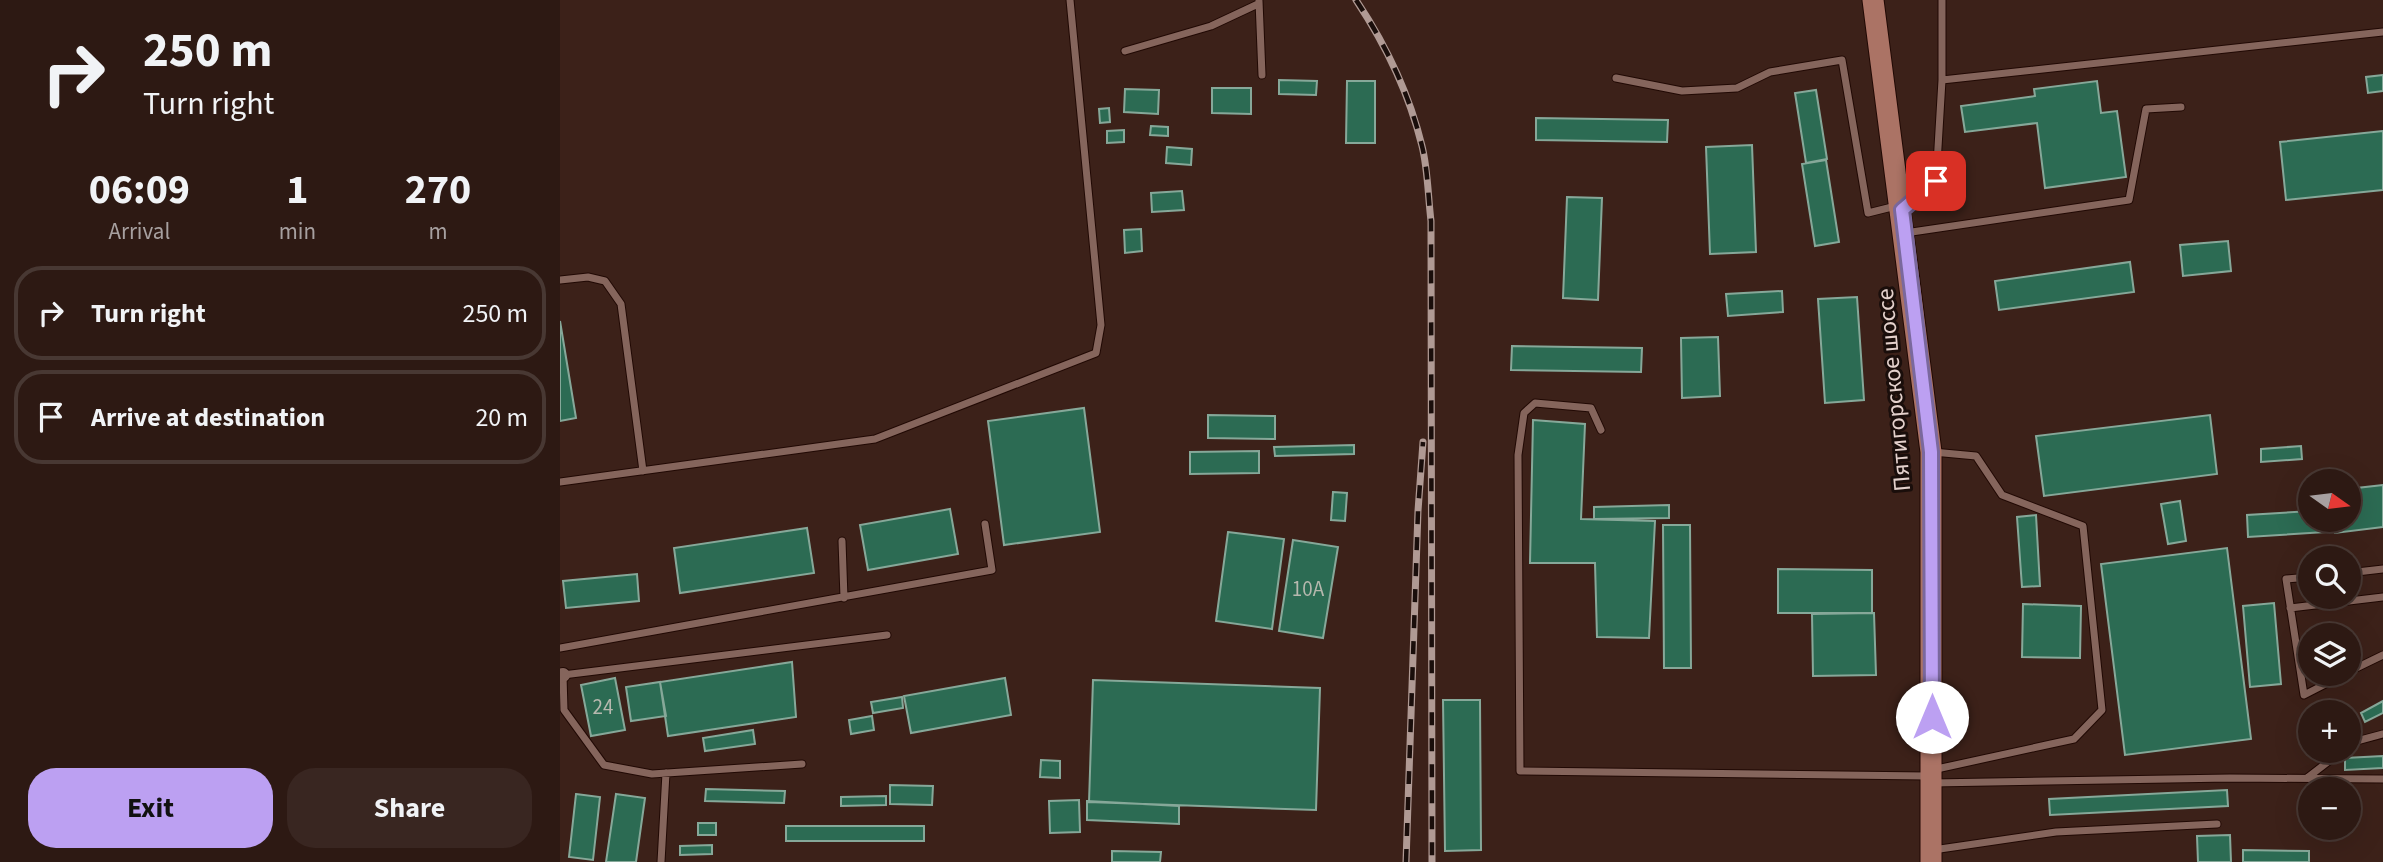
<!DOCTYPE html>
<meta charset="utf-8">
<style>
:root{--surface:#2d1913;--page:#392621;--text:#f1f3f6;--muted:#a7a0a0;--line:#483833;--accent:#bca0f2}
body{margin:0;font-family:"Source Sans 3",sans-serif;background:var(--page);color:var(--text);height:100vh;display:flex;flex-direction:column;font-size:26px;white-space:nowrap}
*{box-sizing:border-box;margin:0}
p{font-size:23px;color:var(--muted)}
.icon{flex:none;width:38px;height:38px;fill:none;stroke:currentColor;stroke-width:2;stroke-linecap:round;stroke-linejoin:round}
.map{position:relative;flex:1;overflow:hidden}
.panel{display:flex;flex-direction:column;background:var(--surface);width:560px}
.panel>*{flex:none}
.banner{background:#2d1913;color:var(--text);overflow:hidden}
.needle{width:46px;rotate:104deg}
.fabs{position:absolute;left:1738px;top:469px;display:grid;gap:14px}
.fabs a{display:grid;place-items:center;width:63px;height:63px;border-radius:50%;background:var(--surface);box-shadow:0 7px 28px #0002,0 0 0 2px var(--line);font-size:35px}
.pin{position:absolute;display:grid;place-items:center;width:60px;height:60px;color:#fff;margin:-30px;border-radius:14px;box-shadow:0 4px 10px #0006}
.me{position:absolute;width:77px;margin:-38px;rotate:0deg;stroke-linejoin:round;filter:drop-shadow(0 0 5px #0008)}
.turn{display:flex;align-items:center;gap:24px;height:147px;padding:0 28px;font-size:32px}
.turn .icon{width:91px;height:91px;stroke-width:2.5}
.turn b{display:block;font-size:49px;line-height:60px}
.eta{display:flex;justify-content:space-evenly;align-items:center;height:119px;text-align:center}
.eta b{font-size:42px;font-weight:700;line-height:49px}
.cta{display:flex;gap:14px;margin-top:auto;padding:14px 28px}
.cta a{flex:1;height:80px;border-radius:28px;background:var(--accent);color:#111;font-size:28px;font-weight:700;line-height:80px;text-align:center}
.cta a+a{background:var(--page);color:var(--text)}
ul{padding:0;list-style:none}
li{display:flex;align-items:center;gap:21px;height:94px;margin:0 14px 10px;padding:0 14px;border:4px solid var(--line);border-radius:28px}
li div{flex:1}
li b{display:block;font-size:26px}
li em{font-style:normal}
main{display:flex;flex:1;min-height:0}
.map>svg:first-child{display:block}
.building{fill:#2c6b53;stroke:#86a899;stroke-width:2}
.lines{fill:none;stroke-linecap:round;stroke-linejoin:round}
.lane-casing{stroke:#210904;stroke-width:9}
.street-casing{stroke:#210904;stroke-width:16}
.primary-casing{stroke:#210904;stroke-width:23}
.lane{stroke:#85655c;stroke-width:7}
.street{stroke:#85655c;stroke-width:14}
.primary{stroke:#ab7365;stroke-width:21}
.rail-casing{stroke:#b09a94;stroke-width:7}
.rail{stroke:#1a0e0b;stroke-width:4.5;stroke-dasharray:13;stroke-linecap:butt}
.route-casing{stroke:#7a689d;stroke-width:18}
.route{stroke:#bca0f2;stroke-width:12}
.labels{text-anchor:middle;dominant-baseline:central;stroke-width:6;stroke-linejoin:round;paint-order:stroke}
.number-label{font-size:21px;fill:#b6b8ae}
.street-label{font-size:24px;fill:#e4d1cc;stroke:#1a0e0b}
</style>
<main>
<section class="panel">
<div class="banner">
<div class="turn"><svg class="icon" aria-label="right" viewBox="0 0 24 24"><path d="M7 20v-9h11M14 6l5 5-5 5"/></svg><div><b>250 m</b>Turn right</div></div>
</div>
<div class="eta">
<div><b>06:09</b><p>Arrival</p></div>
<div><b>1</b><p>min</p></div>
<div><b>270</b><p>m</p></div>
</div>
<ul>
<li><svg class="icon" aria-label="right" viewBox="0 0 24 24"><path d="M7 20v-9h11M14 6l5 5-5 5"/></svg><div><b>Turn right</b></div><em>250 m</em></li>
<li><svg class="icon" aria-label="arrive" viewBox="0 0 24 24"><path d="M6 21V4h12l-3 4 3 4H6"/></svg><div><b>Arrive at destination</b></div><em>20 m</em></li>
</ul>
<div class="cta"><a>Exit</a><a>Share</a></div>
</section>
<div class="map">
<svg width="1823" height="862" viewBox="0 0 1823 862">
<rect width="100%" height="100%" fill="#3c2119"/>
<path class="building" d="M1823,75V91L1808,93L1806,77Z
M719,80L757,81L756,95L719,94Z
M787,81H815V143H786Z
M1537,81L1541,113L1557,111L1566,177L1485,188L1477,123L1405,132L1401,106L1475,96L1474,89Z
M652,88H691V114L652,113Z
M565,89L599,90L598,114L564,112Z
M1256,90L1267,159L1246,163L1235,93Z
M549,108L550,122L540,123L539,109Z
M976,118L1108,120L1107,142L976,140Z
M591,126L608,127V136L590,135Z
M564,130V142L547,143V131Z
M1823,131V190L1726,200L1720,142Z
M1192,145L1196,252L1150,254L1146,147Z
M607,147L632,149L631,165L606,163Z
M1266,160L1279,242L1255,246L1242,164Z
M622,191L624,210L592,212L591,193Z
M1007,197L1042,198L1038,300L1003,298Z
M581,229L582,251L565,253L564,230Z
M1668,241L1671,271L1623,276L1620,245Z
M1570,262L1574,292L1439,310L1435,281Z
M1222,291L1223,312L1168,316L1166,294Z
M1297,297L1304,400L1265,403L1258,299Z
M0,321L16,418L0,421Z
M1158,337L1160,396L1122,398L1121,338Z
M952,346L1082,348L1081,372L951,370Z
M524,408L540,532L444,545L428,421Z
M648,415L715,416V439L648,438Z
M1650,415L1657,474L1484,496L1476,436Z
M973,420L1025,424L1021,519L1095,521L1089,638L1037,637L1035,563H970Z
M794,445V454L715,456L714,447Z
M1741,446L1742,459L1701,462V449Z
M699,451V473L630,474V452Z
M1823,485V527L1775,533L1773,520H1788V489Z
M773,492L787,493L785,521L771,520Z
M1620,501L1626,541L1608,544L1601,504Z
M1109,505V518L1034,519V507Z
M390,509L398,554L308,570L300,525Z
M1750,511V520H1764L1765,532L1688,537L1687,515Z
M1476,515L1480,586L1462,587L1457,517Z
M1103,525H1130L1131,668H1104Z
M247,528L254,573L120,593L114,548Z
M668,532L724,539L712,629L656,621Z
M733,540L778,547L763,638L719,631Z
M1667,548L1691,739L1565,755L1541,564Z
M1218,569L1312,570V613H1218Z
M77,574L79,601L6,608L3,581Z
M1714,603L1721,684L1690,687L1683,606Z
M1463,604L1521,606L1520,658L1462,657Z
M1314,613L1316,675L1253,676L1252,614Z
M232,662L236,717L108,736L100,682Z
M55,678L65,730L31,736L21,685Z
M445,678L451,715L351,733L344,696Z
M533,680L760,688L756,810L529,802Z
M100,682L106,716L71,721L66,687Z
M342,697L343,708L313,713L311,702Z
M883,700H920L921,850L885,851Z
M1823,701V713L1805,722L1801,713Z
M312,716L314,730L291,734L289,720Z
M193,730L195,744L145,751L143,738Z
M1823,756V768L1785,770V758Z
M481,760L500,761V778L480,777Z
M330,785L373,786L372,805L330,804Z
M146,789L225,791L224,803L145,801Z
M1667,790L1668,806L1490,815L1489,799Z
M16,794L40,797L33,860L9,857Z
M56,794L85,798L76,862H46Z
M326,796V805L281,806V797Z
M519,800L520,832L490,833L489,801Z
M527,801L619,806V824L527,820Z
M138,823H156V835H138Z
M226,826H364V841H226Z
M1670,835L1671,862H1638L1637,836Z
M152,845V854L120,855V846Z
M1683,850L1749,851V862H1683Z
M552,851L601,852L600,862H552Z"/>
<g class="lines">
<defs>
<path id="lane" d="M699,1L702,75
M565,51L651,26L698,4
M1056,78L1122,91L1177,88L1210,72L1282,60L1308,213L1336,206
M1382,80L1823,32
M1345,207L1376,181L1382,80V0
M1345,233L1569,200L1586,109L1621,107
M0,280L28,277L45,281L61,304L83,471
M1041,430L1031,408L975,403L964,413L958,455L960,771L1367,776
M0,482L315,439L536,353L541,325L510,0
M282,541L284,598
M1788,573L1823,569
M1750,577L1726,579L1744,695L1785,674
M1730,608L1823,597
M0,648L432,570L425,524
M1788,672L1823,655
M1788,746L1793,742L1823,734
M242,764L92,774L44,765L4,710L3,675L327,635
M1372,770L1514,739L1542,710L1523,526L1442,495L1416,456L1373,452
M1747,778L1782,751
M1372,783L1670,778L1823,779
M1373,850L1496,832L1657,824
M101,862L106,773"/>
<path id="street" d="M0,676L3,675"/>
<path id="primary" d="M1313,0L1371,452V862"/>
</defs>
<use href="#lane" class="lane-casing"/>
<use href="#street" class="street-casing"/>
<use href="#primary" class="primary-casing"/>
<use href="#lane" class="lane"/>
<use href="#street" class="street"/>
<use href="#primary" class="primary"/>
<defs>
<path id="rail" d="M796,0C826,45 849,93 862,146C868,170 868,197 871,221L872,862
M846,862L858,511L863,442"/>
</defs>
<use href="#rail" class="rail-casing"/>
<use href="#rail" class="rail"/>
</g>
<g class="lines">
<defs>
<path id="route" d="M1372,717L1371,452L1342,210L1376,181"/>
</defs>
<use href="#route" class="route-casing"/>
<use href="#route" class="route"/>
</g>
<g class="labels">
<g class="number-label">
<text x="748" y="589">10А</text>
<text x="43" y="707">24</text>
</g>
<g class="street-label">
<text transform="translate(1334 390) rotate(-95)">Пятигорское шоссе</text>
</g>
</g>
</svg>
<div class="fabs">
<a><svg class="needle" viewBox="-14 -14 28 28"><path d="M0-13l5 13h-10z" fill="#e53935"/><path d="M0 13l5-13h-10z" fill="#a7a0a0"/></svg></a>
<a><svg class="icon" aria-label="search" viewBox="0 0 24 24"><circle cx="10" cy="10" r="6"/><path d="M15 15l6 6"/></svg></a>
<a><svg class="icon" aria-label="layers" viewBox="0 0 24 24"><path d="M12 4l9 5-9 5-9-5zM3 14l9 5 9-5"/></svg></a>
<a>+</a>
<a>−</a>
</div>
<div class="pin" style="left:1376px;top:181px;background:#d93025"><svg class="icon" aria-label="arrive" viewBox="0 0 24 24"><path d="M6 21V4h12l-3 4 3 4H6"/></svg></div>
<svg class="me" style="left:1372px;top:717px" viewBox="-20 -20 40 40"><circle r="19" fill="#fff"/><path d="M0-13L10 11 0 6-10 11z" fill="#bca0f2"/></svg>
</div>
</main>
